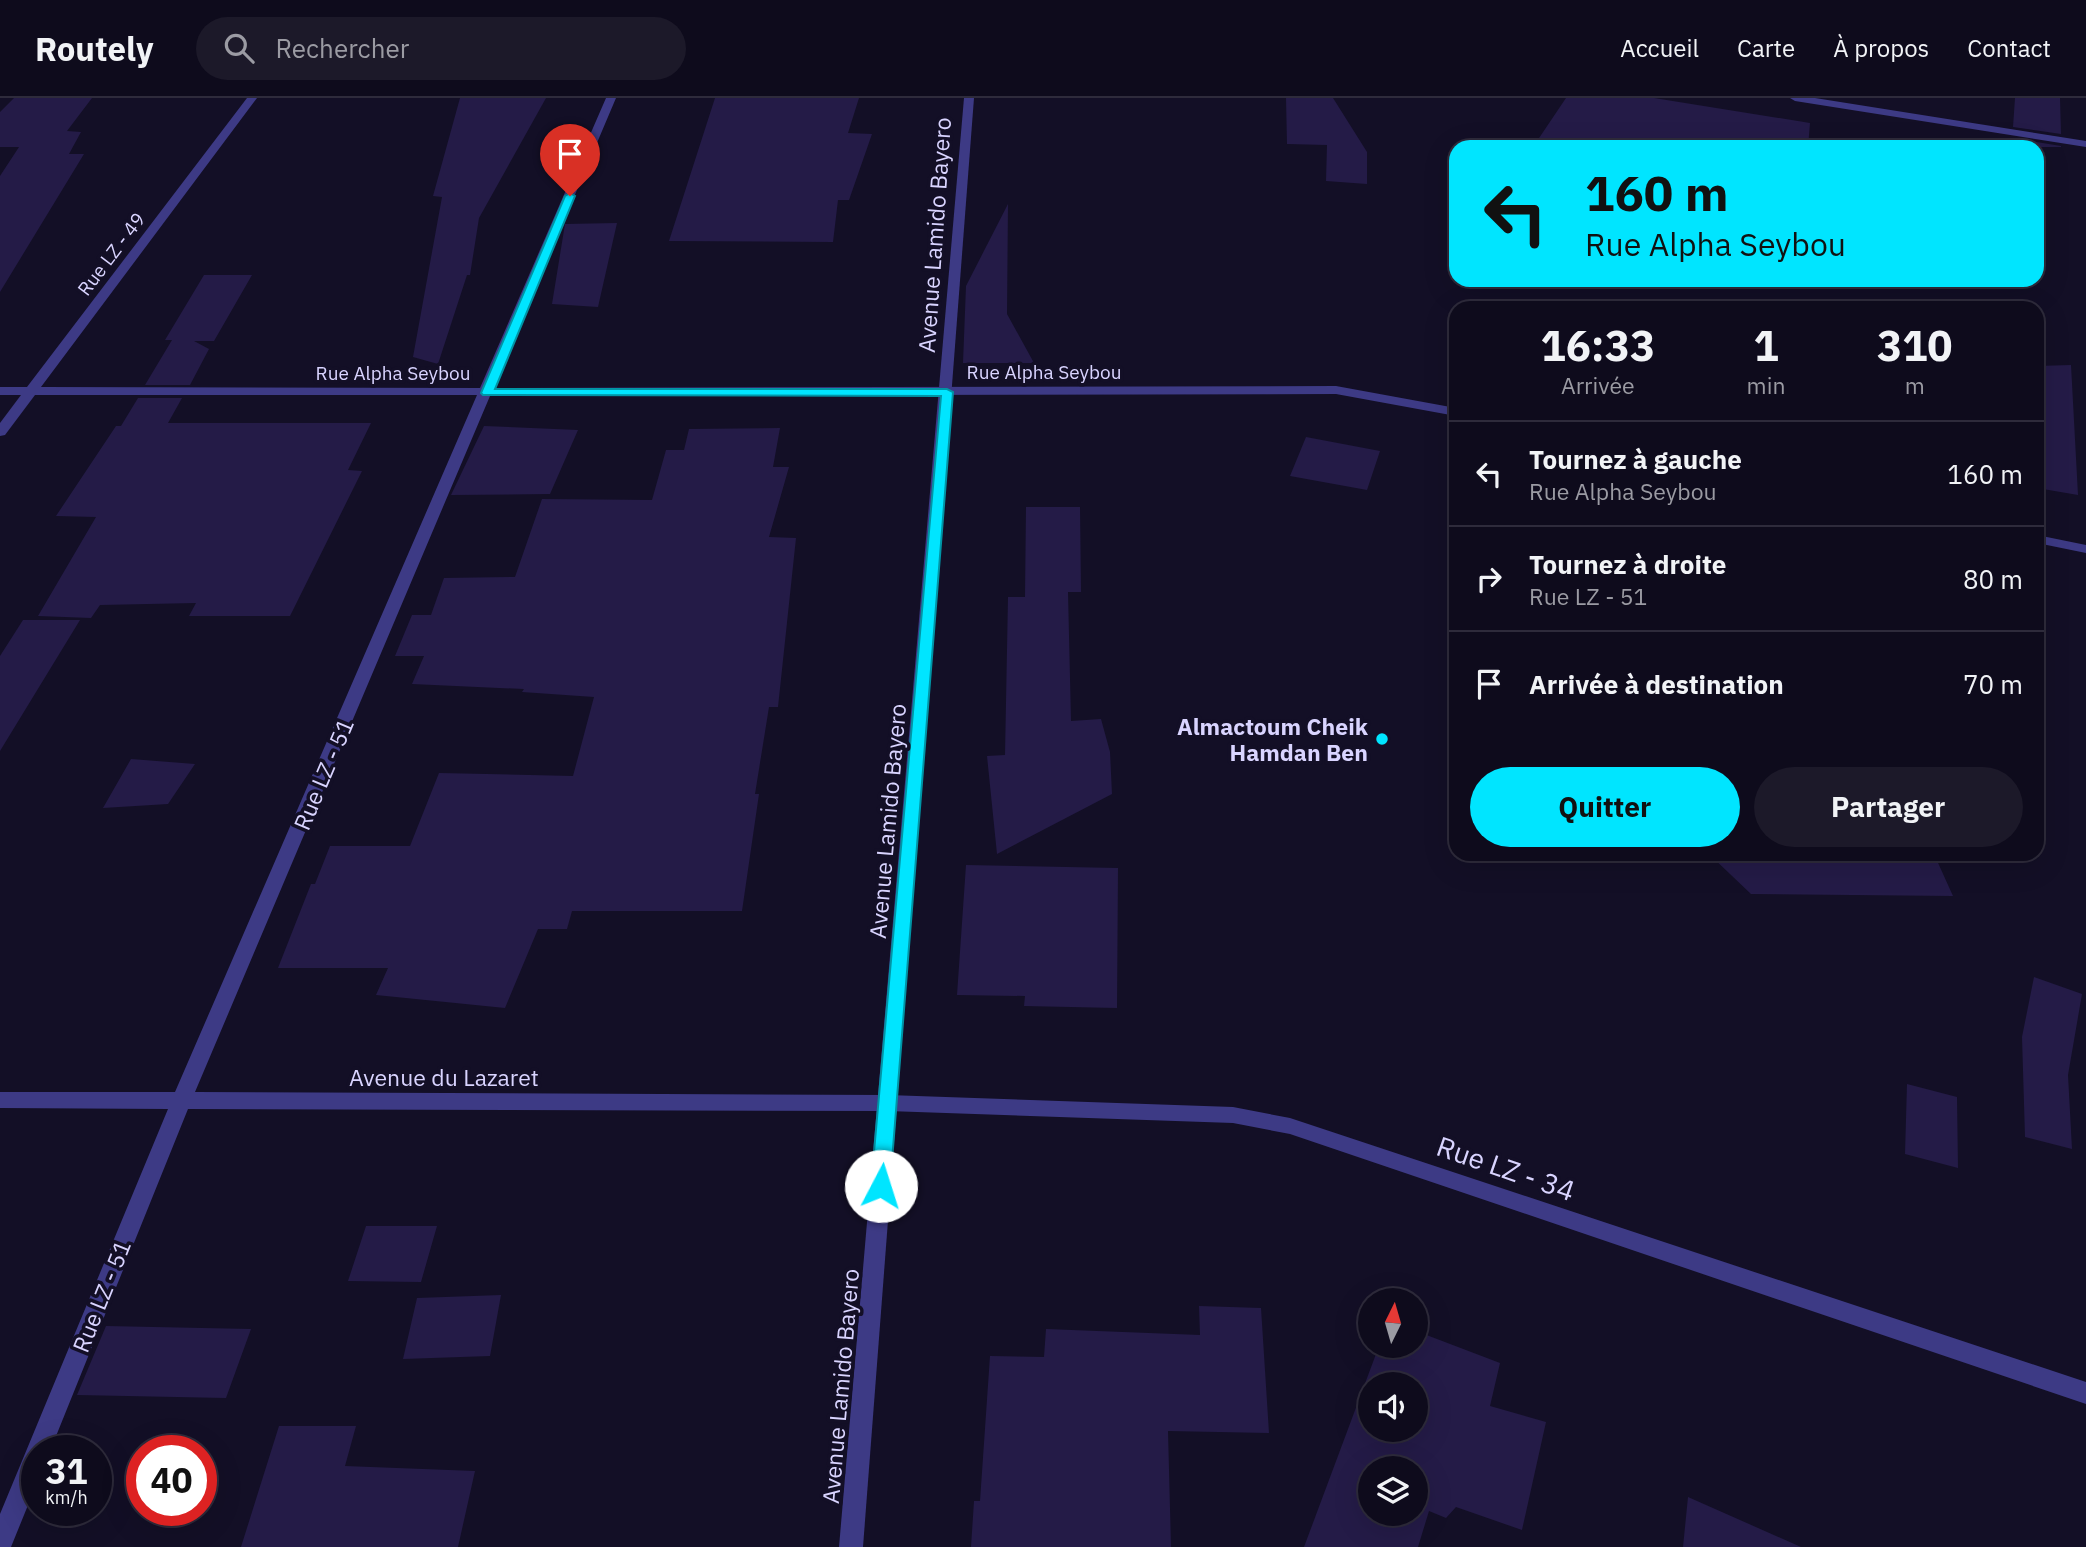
<!DOCTYPE html>
<html lang="fr">
<meta charset="utf-8">
<style>
:root{--surface:#0e0b1c;--page:#1c1929;--text:#f1f3f6;--muted:#9b9ba3;--line:#2e2b3b;--accent:#00e5ff}
body{margin:0;font-family:"IBM Plex Sans",sans-serif;background:var(--page);color:var(--text);height:100vh;display:flex;flex-direction:column;font-size:26px;white-space:nowrap}
*{box-sizing:border-box;margin:0}
p{font-size:23px;color:var(--muted)}
.icon{flex:none;width:38px;height:38px;fill:none;stroke:currentColor;stroke-width:2;stroke-linecap:round;stroke-linejoin:round}
.map{position:relative;flex:1;overflow:hidden}
.drawer{position:absolute;left:1449px;top:203px;width:595px;height:560px;display:flex;flex-direction:column;background:var(--surface);border-radius:21px;box-shadow:0 7px 28px #0002,0 0 0 2px var(--line)}
.drawer>*{flex:none}
.banner{position:absolute;left:1449px;top:42px;width:595px;height:147px;border-radius:21px;box-shadow:0 7px 28px #0002,0 0 0 2px var(--line);background:#00e5ff;color:#111;overflow:hidden}
.needle{width:46px;rotate:5deg}
.controls{position:absolute;left:1358px;top:1190px;display:grid;gap:14px}
.controls a{display:grid;place-items:center;width:70px;height:70px;border-radius:50%;background:var(--surface);box-shadow:0 7px 28px #0002,0 0 0 2px var(--line);font-size:35px}
.speed{position:absolute;left:21px;top:1337px;display:flex;gap:14px;font-size:35px;font-weight:700;text-align:center}
.speed>*{display:grid;place-content:center;width:91px;height:91px;border-radius:50%;background:var(--surface);box-shadow:0 7px 28px #0002,0 0 0 2px var(--line);line-height:1}
.speed small{font-size:18px;font-weight:400}
.speed .limit{border:10px solid #d22;background:#fff;color:#111}
.pin{position:absolute;display:grid;place-items:center;width:60px;height:60px;color:#fff;margin:-72px -30px;border-radius:50% 50% 50% 0;rotate:-45deg;box-shadow:0 0 7px #0007}
.pin .icon{rotate:45deg}
.me{position:absolute;width:77px;margin:-38px;rotate:5deg;stroke-linejoin:round;filter:drop-shadow(0 0 5px #0008)}
.turn{display:flex;align-items:center;gap:24px;height:147px;padding:0 21px;font-size:32px}
.turn .icon{width:91px;height:91px;stroke-width:2.5}
.turn b{display:block;font-size:49px;line-height:60px}
.eta{display:flex;justify-content:space-evenly;align-items:center;height:119px;text-align:center}
.eta b{font-size:42px;font-weight:700;line-height:49px}
.button{display:flex;gap:14px;margin-top:auto;padding:14px 21px}
.button a{flex:1;height:80px;border-radius:42px;background:var(--accent);color:#111;font-size:28px;font-weight:700;line-height:80px;text-align:center}
.button a+a{background:var(--page);color:var(--text)}
ul{padding:0;list-style:none}
li{display:flex;align-items:center;gap:21px;height:105px;padding:0 21px;border-top:2px solid var(--line)}
li div{flex:1}
li b{display:block;font-size:26px}
li em{font-style:normal}
header{display:flex;align-items:center;gap:42px;box-sizing:border-box;height:98px;padding:0 35px;background:var(--surface);border-bottom:2px solid var(--line)}
header strong{font-size:33px}
nav{display:flex;gap:38px;margin-inline-start:auto;font-size:24px}
.search{width:490px;height:63px;background:var(--page);display:flex;align-items:center;gap:18px;box-sizing:border-box;padding:0 24px;border-radius:38px;color:var(--muted);font-size:26px}
.map>svg:first-child{display:block}
.building{fill:#241b47;fill-rule:evenodd}
.lines{fill:none;stroke-linecap:round;stroke-linejoin:round}
.minor{fill:#3d3a85;fill-rule:evenodd}
.tertiary{fill:#3d3a85;fill-rule:evenodd}
.route{fill:#00e5ff;stroke:#0095a6;stroke-width:2}
.poi-dot{fill:#00e5ff;stroke:#130f26;stroke-width:2.5}
.labels{text-anchor:middle;dominant-baseline:central;stroke-width:7;stroke-linejoin:round;paint-order:stroke}
.far-street-label{font-size:19px;fill:#d9d4ff;stroke:#130f26}
.street-label{font-size:23px;fill:#d9d4ff;stroke:#130f26}
.poi-label{font-size:23px;font-weight:bold;fill:#d9d4ff;stroke:#130f26;text-anchor:end}
.near-street-label{font-size:28px;fill:#d9d4ff;stroke:#130f26}
</style>
<header>
<strong>Routely</strong>
<div class="search"><svg class="icon" aria-label="search" viewBox="0 0 24 24"><circle cx="10" cy="10" r="6"/><path d="M15 15l6 6"/></svg>Rechercher</div>
<nav><a>Accueil</a><a>Carte</a><a>À propos</a><a>Contact</a></nav>
</header>
<div class="map">
<svg width="2086" height="1449" viewBox="0 0 2086 1449">
<rect width="100%" height="100%" fill="#130f26"/>
<path class="building" d="M14,0H92L67,33L81,34L69,56H84L0,194V78L19,49H0V14Z
M460,0H546L479,120L470,177H467L438,266L413,259L442,99L433,98Z
M715,0H859L848,35L872,36L849,102H838L833,144L669,143Z
M1286,0H1333L1367,54V86L1326,83L1327,47L1287,46Z
M1566,0H1654L1810,25L1808,49H1533Z
M2015,0H2060L2061,36L2013,29Z
M2013,40L2061,48V49H2012Z
M1008,106L1007,216L1034,265H963L966,188Z
M617,125L598,209L552,206L565,126Z
M204,177H252L214,243H194L209,251L190,287H145L172,242H165Z
M2071,267L2078,397L2037,390V268Z
M138,300H182L168,325H371L348,372L362,373L290,518H189L196,505L100,507L91,520L38,518L96,419L56,418L116,328H121Z
M484,328L578,332L550,396L451,397Z
M780,330L773,369H789L769,439L796,440L778,609H769L755,696H759L742,813H572L567,831H538L505,910L376,897L388,870H278L311,786H315L330,748H410L439,675L573,678L594,599L522,594L524,591L412,586L424,558H395L412,517H431L444,480L515,479L542,401L652,402L666,352H684L689,331Z
M1306,339L1380,353L1367,392L1290,378Z
M1026,409H1080L1081,494H1068L1071,623L1101,621L1110,654L1112,696L997,756L987,658L1005,657L1008,499H1025Z
M23,522H80L0,653V558Z
M131,661L195,666L168,706L103,710Z
M1709,756H1934L1953,798L1751,796Z
M966,767L1118,770L1117,910L1024,908L1025,898L957,897Z
M2034,879L2082,896L2068,977L2072,1051L2025,1039L2022,939Z
M1907,986L1957,999L1958,1070L1905,1056Z
M366,1128H437L421,1184L348,1183Z
M501,1197L490,1258L403,1261L417,1200Z
M1199,1208L1261,1210L1269,1335L1168,1333L1171,1449H971L974,1403H980L990,1258L1044,1259L1046,1231L1200,1237Z
M106,1228L251,1231L226,1300L77,1297Z
M1416,1233L1500,1265L1490,1308L1546,1324L1522,1432L1456,1409L1446,1420L1429,1413L1418,1449H1304L1379,1248H1416ZM1370,1286H1416V1332H1370ZM1370,1370H1416V1416H1370Z
M279,1328H356L345,1368L475,1373L458,1449H241Z
M1688,1399L1801,1449H1683Z"/>
<g class="lines">
<path class="minor" d="M247,0H257L41,289L480,290L606,0H616L493,290L1336,288L1456,310V318L1336,296L490,298L195,994L888,997L1233,1009L1290,1020L2086,1284V1306L1290,1036L1233,1025L888,1013L188,1011L50,1353H37V1385L11,1449H0V1416L168,1011L0,1010V994H175L477,297H35L5,337L0,338V325L21,297H0V289H27Z
M1790,0H1815L2086,43V49L1795,3Z
M2037,437L2086,447V455L2037,445Z"/>
<path class="tertiary" d="M964,0H974L863,1449H839Z"/>
</g>
<path class="route" d="M570,95L575,98L495,291H947L953,294L890,1088L887,1094L881,1097L874,1094L871,1088L941,298L483,297L481,295L565,98Z"/>
<circle class="poi-dot" cx="1382" cy="641" r="7"/>
<g class="labels">
<g class="far-street-label">
<text transform="translate(111 156) rotate(-53)">Rue LZ - 49</text>
<text x="1044" y="274">Rue Alpha Seybou</text>
<text x="393" y="275">Rue Alpha Seybou</text>
</g>
<g class="street-label">
<text transform="translate(934 137) rotate(-86)">Avenue Lamido Bayero</text>
<text transform="translate(323 676) rotate(-67)">Rue LZ - 51</text>
<text transform="translate(887 723) rotate(-85)">Avenue Lamido Bayero</text>
<text x="444" y="979">Avenue du Lazaret</text>
<text transform="translate(101 1198) rotate(-68)">Rue LZ - 51</text>
<text transform="translate(840 1288) rotate(-85)">Avenue Lamido Bayero</text>
</g>
<g class="poi-label">
<text x="1368" y="628">Almactoum Cheik<tspan x="1368" dy="26">Hamdan Ben</tspan></text>
</g>
<g class="near-street-label">
<text transform="translate(1506 1070) rotate(19)">Rue LZ - 34</text>
</g>
</g>
</svg>
<div class="controls">
<a><svg class="needle" viewBox="-14 -14 28 28"><path d="M0-13l5 13h-10z" fill="#e53935"/><path d="M0 13l5-13h-10z" fill="#9b9ba3"/></svg></a>
<a><svg class="icon" aria-label="sound" viewBox="0 0 24 24"><path d="M4 9h4l5-4v14l-5-4H4zM17 9q2 3 0 6"/></svg></a>
<a><svg class="icon" aria-label="layers" viewBox="0 0 24 24"><path d="M12 4l9 5-9 5-9-5zM3 14l9 5 9-5"/></svg></a>
</div>
<div class="speed"><div>31<small>km/h</small></div><div class="limit">40</div></div>
<div class="pin" style="left:570px;top:98px;background:#d93025"><svg class="icon" aria-label="arrive" viewBox="0 0 24 24"><path d="M6 21V4h12l-3 4 3 4H6"/></svg></div>
<svg class="me" style="left:881px;top:1088px" viewBox="-20 -20 40 40"><circle r="19" fill="#fff"/><path d="M0-13L10 11 0 6-10 11z" fill="#00e5ff"/></svg>
<div class="banner">
<div class="turn"><svg class="icon" aria-label="left" viewBox="0 0 24 24"><path d="M17 20v-9H6M10 6l-5 5 5 5"/></svg><div><b>160 m</b>Rue Alpha Seybou</div></div>
</div>
<section class="drawer">
<div class="eta">
<div><b>16:33</b><p>Arrivée</p></div>
<div><b>1</b><p>min</p></div>
<div><b>310</b><p>m</p></div>
</div>
<ul>
<li><svg class="icon" aria-label="left" viewBox="0 0 24 24"><path d="M17 20v-9H6M10 6l-5 5 5 5"/></svg><div><b>Tournez à gauche</b><p>Rue Alpha Seybou</p></div><em>160 m</em></li>
<li><svg class="icon" aria-label="right" viewBox="0 0 24 24"><path d="M7 20v-9h11M14 6l5 5-5 5"/></svg><div><b>Tournez à droite</b><p>Rue LZ - 51</p></div><em>80 m</em></li>
<li><svg class="icon" aria-label="arrive" viewBox="0 0 24 24"><path d="M6 21V4h12l-3 4 3 4H6"/></svg><div><b>Arrivée à destination</b></div><em>70 m</em></li>
</ul>
<div class="button"><a>Quitter</a><a>Partager</a></div>
</section>
</div>
